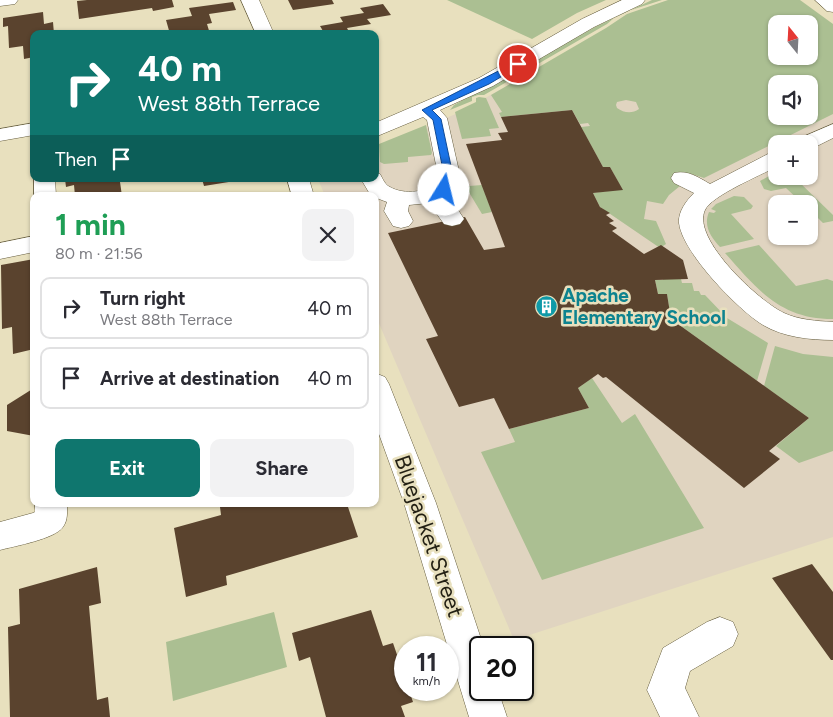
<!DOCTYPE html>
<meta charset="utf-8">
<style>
:root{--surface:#fff;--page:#f2f2f3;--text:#2b2b33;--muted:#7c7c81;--line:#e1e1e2;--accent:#0f766e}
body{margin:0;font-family:Figtree,sans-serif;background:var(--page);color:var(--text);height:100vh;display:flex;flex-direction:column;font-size:19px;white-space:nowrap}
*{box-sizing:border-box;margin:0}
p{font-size:16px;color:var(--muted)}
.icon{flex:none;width:28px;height:28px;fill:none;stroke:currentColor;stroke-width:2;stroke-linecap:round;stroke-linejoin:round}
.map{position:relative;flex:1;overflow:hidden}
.drawer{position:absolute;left:30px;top:192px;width:349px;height:315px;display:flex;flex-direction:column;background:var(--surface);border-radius:10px;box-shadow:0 1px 4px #0004}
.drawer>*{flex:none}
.top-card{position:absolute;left:30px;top:30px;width:349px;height:152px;border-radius:10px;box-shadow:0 1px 4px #0004;background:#0f766e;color:#fff;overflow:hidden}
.needle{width:32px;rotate:342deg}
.controls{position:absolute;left:768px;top:15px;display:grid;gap:10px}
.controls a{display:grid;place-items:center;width:50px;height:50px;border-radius:10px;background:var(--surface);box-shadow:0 1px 4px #0004;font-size:25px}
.speed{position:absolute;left:394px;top:636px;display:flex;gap:10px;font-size:25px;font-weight:700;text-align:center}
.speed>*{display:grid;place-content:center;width:65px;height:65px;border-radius:50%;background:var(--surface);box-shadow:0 1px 4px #0004;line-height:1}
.speed small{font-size:12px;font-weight:400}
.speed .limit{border:2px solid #111;border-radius:8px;background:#fff;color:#111}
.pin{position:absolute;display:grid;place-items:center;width:42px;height:42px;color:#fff;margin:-21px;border:2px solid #fff;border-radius:50%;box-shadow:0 1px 5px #0007}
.me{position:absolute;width:55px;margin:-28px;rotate:9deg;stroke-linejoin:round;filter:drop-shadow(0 0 4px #0008)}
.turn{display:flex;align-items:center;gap:18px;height:105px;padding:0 25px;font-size:22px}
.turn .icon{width:65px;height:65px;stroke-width:2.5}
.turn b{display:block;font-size:35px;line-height:42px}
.then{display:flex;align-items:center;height:48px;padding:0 25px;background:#0003;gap:10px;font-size:19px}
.round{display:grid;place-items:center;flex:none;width:52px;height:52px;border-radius:10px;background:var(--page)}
.summary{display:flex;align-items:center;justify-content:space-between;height:85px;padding:0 25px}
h1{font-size:30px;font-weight:700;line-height:38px;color:#1e9e55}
.action{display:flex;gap:10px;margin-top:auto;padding:10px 25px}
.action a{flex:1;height:58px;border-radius:10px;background:var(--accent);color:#fff;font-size:20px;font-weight:700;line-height:58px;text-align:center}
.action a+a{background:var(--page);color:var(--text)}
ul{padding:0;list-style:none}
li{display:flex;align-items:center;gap:15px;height:62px;margin:0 10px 8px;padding:0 15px;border:2px solid var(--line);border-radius:10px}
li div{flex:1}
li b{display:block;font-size:19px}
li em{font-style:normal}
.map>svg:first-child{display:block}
.education{fill:#e0d4c0;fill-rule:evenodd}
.green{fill:#abbf92;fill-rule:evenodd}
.building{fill:#5a432e}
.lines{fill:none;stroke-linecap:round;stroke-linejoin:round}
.minor-casing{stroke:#665e40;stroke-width:1}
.minor{fill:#fff;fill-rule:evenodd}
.route{fill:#1a73e8;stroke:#114b97}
.labels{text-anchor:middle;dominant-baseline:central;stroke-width:5;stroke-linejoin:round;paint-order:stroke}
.culture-label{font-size:19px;font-weight:bold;fill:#0d838f;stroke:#e8e0be;text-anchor:start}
.near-street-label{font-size:22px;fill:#221f13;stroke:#e8e0be}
</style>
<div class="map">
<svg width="833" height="717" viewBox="0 0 833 717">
<rect width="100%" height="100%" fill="#e8e0be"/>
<path class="education" d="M679,0L833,28V537L514,640L375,314V196H325L318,179H375V148L458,113L614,27ZM776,24H809V56H776ZM776,84H809V116H776ZM776,144H809V176H776ZM776,204H809V236H776Z"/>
<path class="green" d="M447,0H606L577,13L532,39Z
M652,0H662L625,12L614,18L607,24L484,95H478L472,97V101L450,110L454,105L595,27Z
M668,0H800L833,24V114L704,178L688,173L676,182L680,186L669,195L663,204L647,201L644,219L656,221L666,244L660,248L600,207L593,193L622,189L610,167H603L581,127L590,126L588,123L580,124L572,110L501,117L499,113L502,112L491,95L606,28L627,14ZM776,24H809V56H776ZM776,84H809V116H776ZM626,100L636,102L639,109C632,114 624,113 617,108L616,105L617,102Z
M479,97L486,98L499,128L489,129L491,136L462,139L455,112L476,102V98Z
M426,125L432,153L431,155L408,157V162L384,164L380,162L379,144Z
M776,172V176H807L796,179L833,215V221L823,223L809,209V204H803L786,188L771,191L764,189L760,181Z
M482,185L492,212L482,214L467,189L469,186Z
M734,196L744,197L753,206L751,209L731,214L754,239L720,247C711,237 703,226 709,212L714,213L716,211L711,209L716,204Z
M759,245L796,286L827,279L833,281V319C780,319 757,289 725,253Z
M663,279H681L682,283H692L694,291H699L701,295H705L727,318L768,343L757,381L671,319L667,294H658L655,280H663Z
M775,346L803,354L833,357V451L799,463L776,446L809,418L764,386Z
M592,378L622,423L635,414L704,528L542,580L481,452L515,442L509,429L589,408L578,388Z
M274,612L287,667L173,701L166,642Z"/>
<path class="building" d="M87,0H172L174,7L153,11L152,8L79,19L77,1Z
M288,0H332L334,4L293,10Z
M233,2L236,10L209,14L212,23L207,24L210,34H170L166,20L192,16L189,8Z
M383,4L391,15L367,19L371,24L347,28L350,34H314L323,31L320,26L343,22L340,17L364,13L360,8Z
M43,12L44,24L53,22L54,34H34V57L24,59L23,46L9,48L8,26L3,27V18Z
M572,110L603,167H610L623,190L593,193L600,207L610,213L606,215L614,221L609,223L617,228L612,231L644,254L661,245L683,260L688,279L655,280L658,294H667L671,319L809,418L769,451L780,459L744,488L606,377L603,378L598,374L578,388L589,408L509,429L494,398L459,407L426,339L438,336L388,233L465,217L484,250L505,247L466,144L502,140L498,133L508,132L501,117Z
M65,179H124V181L120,182L122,196H75L74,185L66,187Z
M202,179H241V180L204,186Z
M34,259V349L13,354L12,327L2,329L1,265Z
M34,388V436L7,431V405Z
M233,504H347L358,537L226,576L227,585L186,597L174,528L221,515L220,507Z
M812,564L833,592V660H831L772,578Z
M97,567L101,603L89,606L97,700L108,697L110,717H10L8,627L20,624L19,589Z
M371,610L383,646L393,643L405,678V690H409L413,702L401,706L405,717H326L310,657L299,661L292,633Z"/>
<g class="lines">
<defs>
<path id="minor" d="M0,0H18L15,4L0,6Z
M241,0H259L274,34H256Z
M622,0H645L642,4L594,27L493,86L440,110L447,118L461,180L449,196L464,219L460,224L452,226L444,224L429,203L409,205L408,211L413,221L409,226L401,228L393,226L384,211L387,202L371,196L361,179H375V173L380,174C383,179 385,185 390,187C403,195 430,193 439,180L427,120L423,117L375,137V123L479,78L582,19Z
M815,0H833V12L827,11Z
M34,123V135L0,141V129Z
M833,124V138L809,150V144H796L798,139Z
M776,152V167C761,175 711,196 705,210C691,239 760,302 784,313C799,320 817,321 833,322V340C810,340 783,337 763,325C738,310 682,252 679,223C678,212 686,201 694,193L674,183L671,178L674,173C688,170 698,177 710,184L768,154Z
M34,178L55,179L56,196H34Z
M287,179H309L314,196H292Z
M34,236V252L0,259V243Z
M375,373L385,377L389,384L436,503L484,648H480V690H498L507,717H469L404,503L375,423Z
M35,504H67C67,512 68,520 63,527C55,539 15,546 0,550V522L33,513L35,512Z
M720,617L733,622L738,634L733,646L690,671L685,688L699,717H660L647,690L663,648L707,622Z"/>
</defs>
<use href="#minor" class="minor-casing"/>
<use href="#minor" class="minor"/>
</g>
<path class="route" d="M518,61L522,64L521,65L489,84L432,110L441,119L454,180L447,192H440L439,190L445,180L433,120L422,110Z"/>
<defs>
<symbol id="building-disc" viewBox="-11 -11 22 22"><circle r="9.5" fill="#0f9aa8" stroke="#e8e0be"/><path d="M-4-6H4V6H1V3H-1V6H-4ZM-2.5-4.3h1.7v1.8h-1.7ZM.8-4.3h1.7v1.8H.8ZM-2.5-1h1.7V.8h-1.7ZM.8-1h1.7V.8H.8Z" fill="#fff"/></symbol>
</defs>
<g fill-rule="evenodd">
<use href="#building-disc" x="534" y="294" width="25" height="25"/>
</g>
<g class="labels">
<g class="culture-label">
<text x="562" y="295">Apache<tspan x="562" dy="22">Elementary School</tspan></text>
</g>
<g class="near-street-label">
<text transform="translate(429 536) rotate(71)">Bluejacket Street</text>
</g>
</g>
</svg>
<div class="controls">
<a><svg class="needle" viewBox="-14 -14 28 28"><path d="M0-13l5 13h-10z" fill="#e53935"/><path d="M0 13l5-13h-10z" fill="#7c7c81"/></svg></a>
<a><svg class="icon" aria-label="sound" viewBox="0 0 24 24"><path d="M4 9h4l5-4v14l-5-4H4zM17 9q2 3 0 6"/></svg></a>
<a>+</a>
<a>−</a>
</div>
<div class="speed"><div>11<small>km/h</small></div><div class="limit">20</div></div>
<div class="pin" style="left:518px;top:64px;background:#d93025"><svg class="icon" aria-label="arrive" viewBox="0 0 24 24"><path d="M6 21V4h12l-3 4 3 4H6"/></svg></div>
<svg class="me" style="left:444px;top:190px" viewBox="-20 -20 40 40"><circle r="19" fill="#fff"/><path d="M0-13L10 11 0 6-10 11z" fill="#1a73e8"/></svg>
<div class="top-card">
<div class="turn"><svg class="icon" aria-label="right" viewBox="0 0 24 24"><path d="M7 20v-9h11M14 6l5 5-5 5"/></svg><div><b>40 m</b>West 88th Terrace</div></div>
<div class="then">Then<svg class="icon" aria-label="arrive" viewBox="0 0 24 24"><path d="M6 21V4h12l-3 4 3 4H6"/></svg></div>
</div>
<section class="drawer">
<div class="summary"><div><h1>1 min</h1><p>80 m · 21:56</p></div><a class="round"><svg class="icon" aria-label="close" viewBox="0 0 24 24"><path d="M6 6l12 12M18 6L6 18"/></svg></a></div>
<ul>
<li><svg class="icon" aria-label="right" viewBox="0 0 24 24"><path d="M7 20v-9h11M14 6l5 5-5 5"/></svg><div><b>Turn right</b><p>West 88th Terrace</p></div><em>40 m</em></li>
<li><svg class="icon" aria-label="arrive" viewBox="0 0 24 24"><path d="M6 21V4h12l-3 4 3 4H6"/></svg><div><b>Arrive at destination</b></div><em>40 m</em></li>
</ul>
<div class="action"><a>Exit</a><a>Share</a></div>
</section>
</div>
